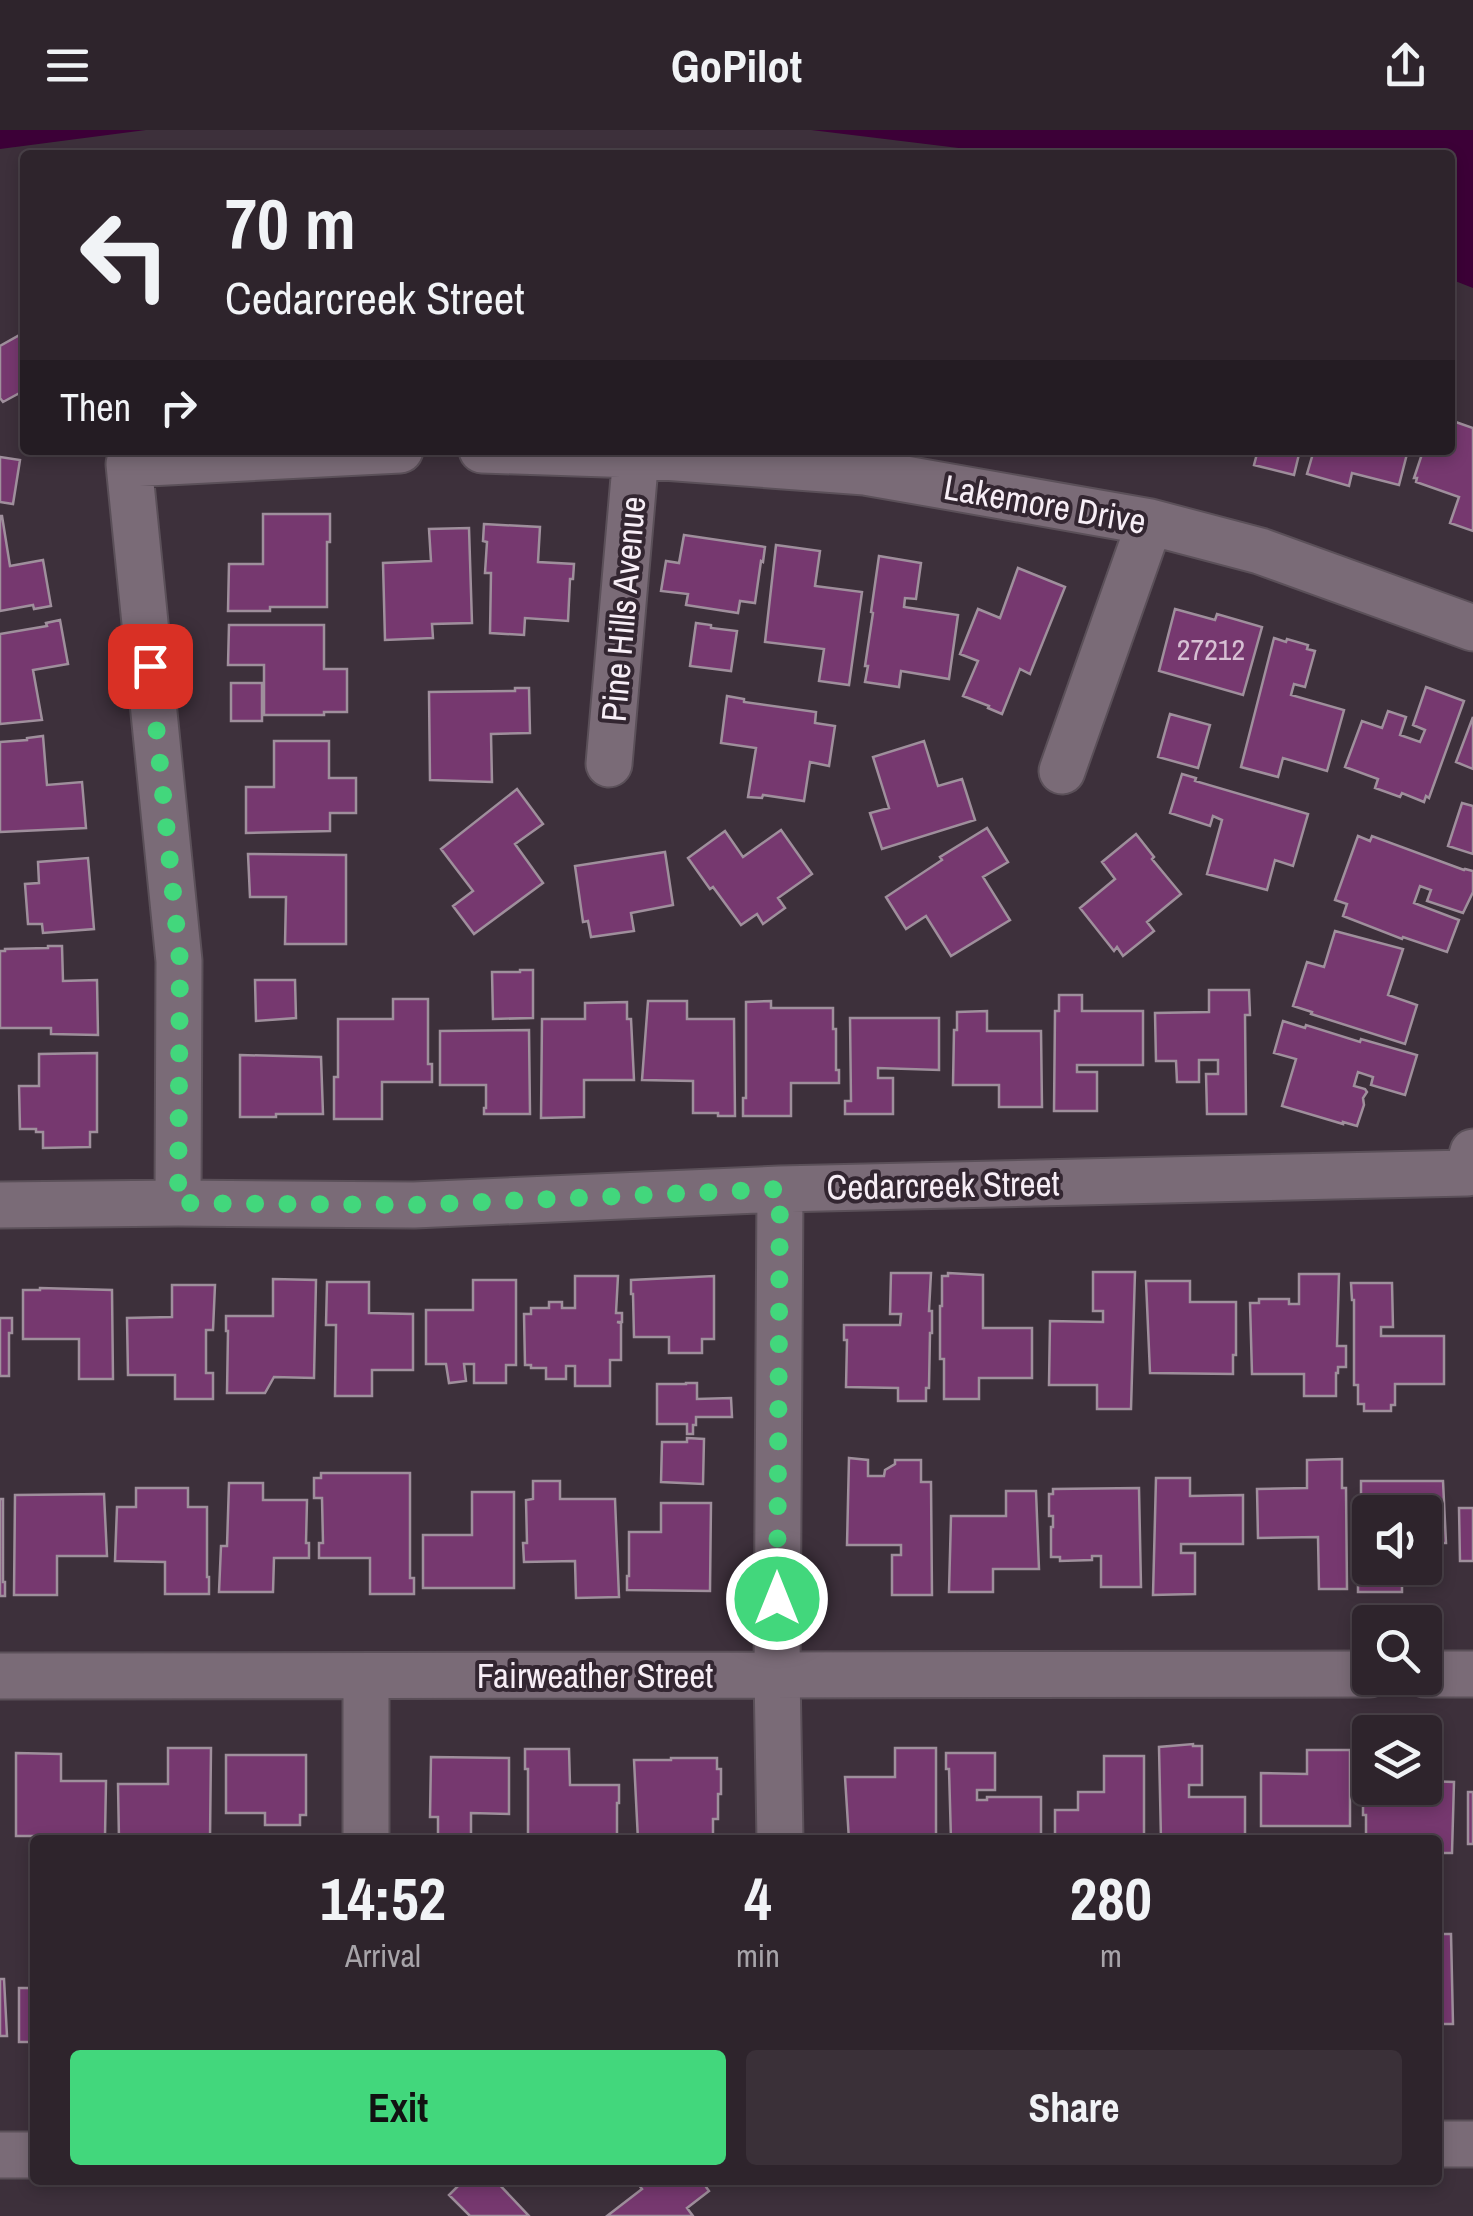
<!DOCTYPE html>
<style>
:root{--surface:#2e242c;--page:#3a3038;--text:#f1f3f6;--muted:#a7a4a9;--line:#494148;--accent:#42d77c}
body{margin:0;font-family:"Archivo Narrow",sans-serif;background:var(--page);color:var(--text);height:100vh;display:flex;flex-direction:column;font-size:38px;white-space:nowrap}
*{box-sizing:border-box;margin:0}
p{font-size:32px;color:var(--muted)}
.icon{flex:none;width:55px;height:55px;fill:none;stroke:currentColor;stroke-width:2;stroke-linecap:round;stroke-linejoin:round}
.map{position:relative;flex:1;overflow:hidden}
.drawer{position:absolute;left:30px;top:1705px;width:1412px;height:350px;display:flex;flex-direction:column;background:var(--surface);border-radius:10px;box-shadow:0 5px 15px #0003,0 0 0 2px var(--line)}
.drawer>*{flex:none}
.hud{position:absolute;left:20px;top:20px;width:1435px;height:305px;border-radius:10px;box-shadow:0 5px 15px #0003,0 0 0 2px var(--line);background:#2e242c;color:var(--text);overflow:hidden}
.controls{position:absolute;left:1352px;top:1365px;display:grid;gap:20px}
.controls a{display:grid;place-items:center;width:90px;height:90px;border-radius:10px;background:var(--surface);box-shadow:0 5px 15px #0003,0 0 0 2px var(--line);font-size:50px}
.pin{position:absolute;display:grid;place-items:center;width:85px;height:85px;color:#fff;margin:-42px;border-radius:20px;box-shadow:0 5px 15px #0006}
.me{position:absolute;width:110px;margin:-55px;rotate:0deg;stroke-linejoin:round;filter:drop-shadow(0 0 8px #0008)}
.turn{display:flex;align-items:center;gap:35px;height:210px;padding:0 40px;font-size:45px}
.turn .icon{width:130px;height:130px;stroke-width:2.5}
.turn b{display:block;font-size:70px;line-height:85px}
.then{display:flex;align-items:center;height:95px;padding:0 40px;background:#0003;gap:20px;font-size:38px}
.eta{display:flex;justify-content:space-evenly;align-items:center;height:170px;text-align:center}
.eta b{font-size:60px;font-weight:800;line-height:70px}
.button{display:flex;gap:20px;margin-top:auto;padding:20px 40px}
.button a{flex:1;height:115px;border-radius:10px;background:var(--accent);color:#111;font-size:40px;font-weight:800;line-height:115px;text-align:center}
.button a+a{background:var(--page);color:var(--text)}
header{display:flex;justify-content:space-between;align-items:center;height:130px;padding:0 40px;background:var(--surface);font-size:45px;font-weight:800}
.map>svg:first-child{display:block}
.water{fill:#3c0037}
.building{fill:#76386f;stroke:#9f8f9c;stroke-width:2.5}
.lines{fill:none;stroke-linecap:round;stroke-linejoin:round}
.minor-casing{stroke:#5b5059;stroke-width:49}
.minor{stroke:#7a6b77;stroke-width:45}
.route{stroke:#42d77c;stroke-width:18;stroke-dasharray:0 32.4}
.labels{text-anchor:middle;dominant-baseline:central;stroke-width:8;stroke-linejoin:round;paint-order:stroke}
.number-label{font-size:30px;fill:#d7c0d4}
.street-label{font-size:35px;fill:#f7eef6;stroke:#332631}
</style>
<header><svg class="icon" aria-label="menu" viewBox="0 0 24 24"><path d="M4 6h16M4 12h16M4 18h16"/></svg>GoPilot<svg class="icon" aria-label="share" viewBox="0 0 24 24"><path d="M12 15V3M7 8l5-5 5 5M5 13v7h14v-7"/></svg></header>
<div class="map">
<svg width="1473" height="2086" viewBox="0 0 1473 2086">
<rect width="100%" height="100%" fill="#3d303b"/>
<path class="water" d="M0,0H146L0,19Z
M811,0H1473V158L1450,149V25H1016Z"/>
<path class="building" d="M25,202V260L3,272L0,268V216Z
M1450,290L1473,298V401L1450,393L1459,367L1416,352L1417,348H1414L1423,321L1450,320Z
M1258,320H1300L1294,345L1254,335Z
M1314,320H1408L1399,355L1352,343L1349,356L1307,344Z
M0,327L20,330L13,374L0,372Z
M263,384H330V412H327V477H270V481H228L229,434H263Z
M0,386H2L10,436L43,430L51,476L34,479L33,475L0,481Z
M484,394L540,397L538,432L574,434L573,449H570L568,491L525,488L524,505L490,503L491,443H485L487,412L483,411Z
M469,398L472,493L432,494L433,508L385,510L383,433L431,431L429,399Z
M684,405L765,417L763,432L761,431L755,473L740,471L738,483L686,475L688,464L661,461L666,431L679,433Z
M776,415L820,421L815,456L862,462L849,555L819,551L824,519L765,512Z
M879,426L921,433L916,469L905,468L904,477L958,485L949,549L901,541L899,557L865,552L868,536H865L873,483L871,482Z
M1018,438L1065,457L1030,544L1020,539L1002,584L988,578L989,576L963,566L978,531L960,524L978,479L1000,488Z
M1175,479L1215,490L1217,484L1262,497L1243,565L1159,541Z
M60,490L68,534L33,540L42,590L0,594V504L47,496L46,493Z
M696,493L711,495V498L737,501L731,541L690,536Z
M229,495H324V539H347V582H324V585H264V535H228Z
M1274,508L1286,512L1287,509L1308,515L1307,519L1315,521L1305,557L1294,554L1291,565L1344,580L1327,641L1283,628L1278,647L1241,637Z
M231,553H262V591H231Z
M1426,557L1464,571L1429,668L1426,666L1424,672L1402,663L1400,667L1375,658L1378,649L1345,637L1362,591L1382,598L1388,581L1406,587L1400,605L1420,612L1425,600L1413,595Z
M515,558H529L530,603L491,604L492,652L430,650L429,562L515,561Z
M727,566L744,569V572L816,582L815,593L835,596L829,636L810,632L804,671L763,665L762,668L748,667L756,618L721,613Z
M1170,584L1210,595L1198,638L1158,627Z
M1473,587V639L1456,632Z
M43,606L47,655L82,652L86,698L0,702V612L27,610V608Z
M274,611H329V648H356V683H330V701L246,703V657H274Z
M924,611L938,656L962,649L975,690L882,719L870,683L889,678L873,627Z
M1182,644L1196,648L1195,651L1308,684L1293,736L1275,730L1267,760L1207,744L1222,690L1213,686L1210,696L1170,683Z
M517,659L543,694L515,714L543,753L474,804L453,776L473,761L441,719Z
M1462,673L1473,676V724L1448,716Z
M987,698L1008,732L983,747L1010,790L951,826L926,786L906,799L886,767L942,730L940,727Z
M781,700L812,744L778,768L785,778L763,794L757,784L741,795L713,757L710,759L688,728L725,701L743,727Z
M1136,704L1154,727L1152,729L1181,764L1147,792L1154,801L1123,826L1117,817L1114,821L1080,778L1115,749L1102,732Z
M1358,706L1370,711L1372,706L1464,740L1465,739L1473,741V762L1463,783L1427,771L1431,760L1420,756L1414,773L1459,790L1447,822L1403,807L1402,809L1343,786L1347,774L1335,770Z
M665,722L673,775L631,783L634,801L591,807L588,791L583,792L575,736Z
M248,724L346,725V814H285L286,767H250Z
M88,728L94,799L43,803L42,794H28L25,754L39,753L38,732Z
M1335,801L1403,819L1388,865L1417,875L1405,914L1311,884L1312,882L1293,876L1307,832L1324,837Z
M48,816H62L63,851L97,850L98,905L51,904V898H0V821H5V819L48,818Z
M520,840H533V888L493,889L492,842H520Z
M255,850H295L296,888L256,891Z
M1209,860H1249L1250,885H1245L1246,984H1207L1206,944H1218V930H1199V952H1177L1176,931H1156L1155,883L1209,882Z
M1059,865H1082V881H1143V935H1077V942H1097V981H1054L1055,881H1059Z
M393,869H428V934H432V952H382V989H334V947H338V889H393Z
M648,871H687V889H734L735,986H718V983H693V951L642,950Z
M771,871V878H833V899H836V940H839V953H791V986H743V968H746V872Z
M627,872V889H631L634,950H584V987L541,988L542,889H585V873Z
M987,881V901H1041L1042,977H999V955H953L954,900H957V882Z
M850,888H939V940L878,938V948H893V984H845V971H851Z
M1283,891L1305,898L1306,895L1360,912L1361,909L1417,925L1405,965L1371,955L1373,947L1358,942L1354,956L1365,959L1367,962L1363,968L1364,975L1357,996L1343,992V994L1282,976L1296,929L1274,923Z
M529,900L530,984H484V978H486V955H440V901Z
M97,923V1002H90V1017L43,1018V1002H36V999H20L19,956H39V924Z
M240,925L321,927L323,984H276V987H240Z
M1093,1142H1135L1131,1279H1097V1255H1049L1050,1191L1103,1192V1181H1093Z
M891,1143H931L929,1181H932V1203H930L929,1258H926V1271H898V1258L846,1257L847,1210H844V1195H900L901,1184H890Z
M948,1143L983,1145V1198H1032V1248H979V1269H944V1229H940V1176H942V1146H948Z
M1299,1144H1339L1337,1216H1346V1237H1338V1243H1336V1266H1304V1244H1252L1250,1173H1259V1169H1289V1174H1299Z
M575,1146H618L616,1183H622V1192H617L621,1193V1230H610V1256H575V1236H566V1249H546V1238H531V1235H525L524,1184H531V1178H549V1172H562V1178H575Z
M714,1146V1209H702V1223H669V1207H634L633,1164H631V1150Z
M273,1149L316,1150L314,1248L274,1247L265,1263H227L228,1201H226V1186H273Z
M473,1150H516V1235H506V1253H474V1234H464L466,1251L449,1253L446,1234H426V1180H473Z
M1146,1151H1190V1172H1236V1225H1233V1244L1150,1243Z
M327,1152H369V1183L413,1184V1240H372V1266H335L336,1195H326Z
M1351,1153H1392L1393,1197H1381V1206H1444V1254H1395V1275H1391V1281H1364V1274H1358V1255H1354V1170H1352Z
M172,1155H215L213,1200H206V1243H213V1269H175V1245H128L127,1188L172,1187Z
M40,1158L112,1160L113,1249H79V1209H23V1160H40Z
M0,1188H12V1203H9V1246H0Z
M686,1253H697V1269L731,1268L732,1287H696V1295H693V1304H687V1294H657V1254H686Z
M687,1308L704,1309L703,1354L661,1352L662,1312H687Z
M849,1328L868,1330V1346H884L885,1340L895,1334V1330H921V1352H931L932,1465H892V1425H901V1415H847Z
M1342,1329V1358H1346L1347,1459H1319L1318,1407L1258,1408L1257,1359L1307,1358V1330Z
M321,1343H410V1448H414V1464H370V1428H319V1413H323L322,1368H314V1348H321Z
M1156,1348H1190V1366L1243,1365V1414H1181V1423H1195V1464L1153,1465Z
M533,1351H560V1369H615L619,1467L576,1468L575,1431L524,1432L523,1413H527L526,1370L533,1369Z
M1361,1351H1443L1446,1413H1425V1382H1370V1438H1402V1462H1358V1449H1361Z
M229,1353H263V1370H307L306,1413H309V1428H274L273,1462H219L221,1416H227Z
M136,1358H188V1377H207V1447H209V1464H165V1432L115,1431L117,1377H136Z
M1139,1358L1141,1457H1101V1426H1092V1430L1060,1431V1427H1051V1397H1053V1386H1049V1364H1053V1359Z
M1006,1361H1036L1039,1439H993V1462H949L951,1386H1006Z
M472,1362H514V1458H423V1405H472Z
M104,1364L107,1426H57V1465H14L15,1365Z
M0,1369H3V1452H5V1466H0Z
M661,1373H711L710,1461L627,1460V1446H629V1402H661Z
M1459,1378H1473V1431H1460Z
M1193,1614V1616H1202V1655H1189V1667H1245V1710H1161L1159,1617Z
M168,1618H211L210,1710H119L118,1654H168Z
M895,1618H936V1710H849L845,1647H895Z
M525,1619H569L570,1655H619V1673H617V1710H528V1639H525Z
M1307,1620H1350V1696H1261V1643L1307,1644Z
M16,1623L61,1624V1651H106L105,1706H16Z
M946,1623H995V1660H977V1670H987V1667H1041V1710H951L949,1639H946Z
M1363,1624H1370V1658H1425V1651L1454,1652L1452,1723H1438V1710H1366V1685H1363Z
M226,1625H306V1685H300V1695H265V1683H226Z
M1104,1626H1144V1710H1055V1680H1078V1662H1104Z
M431,1627L509,1628V1684L471,1683V1708H438V1687H430Z
M671,1628H717V1639H721V1664H718V1689H713V1710H638L634,1630H671Z
M1468,1662H1473V1714H1468Z
M1438,1804H1451L1453,1894H1438Z
M0,1849H4L7,1906H0Z
M19,1858H35V1912H19Z
M464,2050H495L529,2086H470L449,2065Z
M635,2050H701L709,2061L687,2078L693,2086H607L642,2059Z"/>
<g class="lines">
<defs>
<path id="minor" d="M482,320L636,325L865,342L1150,392L1260,421L1473,498
M609,634L636,325
M1062,641L1150,392
M780,1059L777,1544L780,1710
M178,1073L179,831L129,334L400,320
M0,1075L178,1073L414,1075L780,1059L1467,1043L1473,1022
M1425,1544H1473
M0,1546L1370,1544
M366,1710V1546
M1438,2014H1473
M0,2025H35"/>
</defs>
<use href="#minor" class="minor-casing"/>
<use href="#minor" class="minor"/>
</g>
<g class="lines">
<path class="route" d="M150,536L180,831L178,1073L414,1075L780,1059L777,1469"/>
</g>
<g class="labels">
<g class="number-label">
<text x="1211" y="519">27212</text>
</g>
<g class="street-label">
<text transform="translate(1045 374) rotate(10)">Lakemore Drive</text>
<text transform="translate(623 479) rotate(-85)">Pine Hills Avenue</text>
<text transform="translate(943 1055) rotate(-1)">Cedarcreek Street</text>
<text x="595" y="1545">Fairweather Street</text>
</g>
</g>
</svg>
<div class="controls">
<a><svg class="icon" aria-label="sound" viewBox="0 0 24 24"><path d="M4 9h4l5-4v14l-5-4H4zM17 9q2 3 0 6"/></svg></a>
<a><svg class="icon" aria-label="search" viewBox="0 0 24 24"><circle cx="10" cy="10" r="6"/><path d="M15 15l6 6"/></svg></a>
<a><svg class="icon" aria-label="layers" viewBox="0 0 24 24"><path d="M12 4l9 5-9 5-9-5zM3 14l9 5 9-5"/></svg></a>
</div>
<div class="pin" style="left:150px;top:536px;background:#d93025"><svg class="icon" aria-label="arrive" viewBox="0 0 24 24"><path d="M6 21V4h12l-3 4 3 4H6"/></svg></div>
<svg class="me" style="left:777px;top:1469px" viewBox="-20 -20 40 40"><circle r="17" fill="#42d77c" stroke="#fff" stroke-width="3"/><path d="M0-11L8 9 0 5-8 9z" fill="#fff"/></svg>
<div class="hud">
<div class="turn"><svg class="icon" aria-label="left" viewBox="0 0 24 24"><path d="M17 20v-9H6M10 6l-5 5 5 5"/></svg><div><b>70 m</b>Cedarcreek Street</div></div>
<div class="then">Then<svg class="icon" aria-label="right" viewBox="0 0 24 24"><path d="M7 20v-9h11M14 6l5 5-5 5"/></svg></div>
</div>
<section class="drawer">
<div class="eta">
<div><b>14:52</b><p>Arrival</p></div>
<div><b>4</b><p>min</p></div>
<div><b>280</b><p>m</p></div>
</div>
<div class="button"><a>Exit</a><a>Share</a></div>
</section>
</div>
